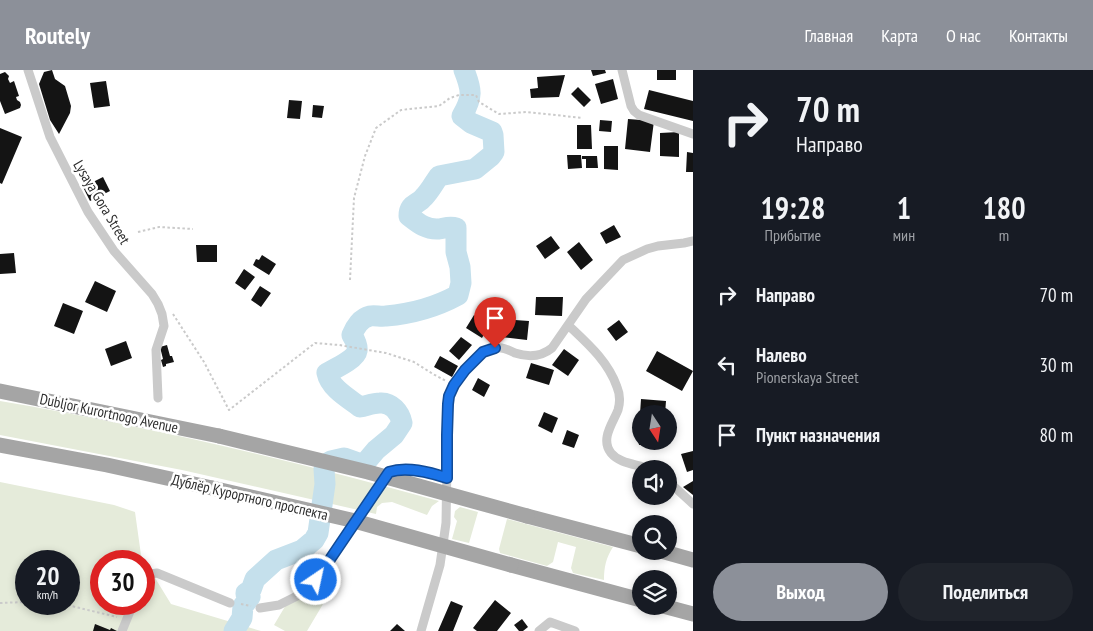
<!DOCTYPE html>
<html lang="ru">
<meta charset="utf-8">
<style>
:root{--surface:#171b24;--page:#20242c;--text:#f1f3f6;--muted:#9ea1a6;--accent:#8c9099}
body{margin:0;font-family:"PT Sans Narrow",sans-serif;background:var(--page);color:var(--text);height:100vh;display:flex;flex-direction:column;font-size:19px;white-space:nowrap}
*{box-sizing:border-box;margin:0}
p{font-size:16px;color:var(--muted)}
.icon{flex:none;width:28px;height:28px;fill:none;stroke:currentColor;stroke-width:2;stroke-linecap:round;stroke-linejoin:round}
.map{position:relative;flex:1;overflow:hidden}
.panel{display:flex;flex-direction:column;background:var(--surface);width:400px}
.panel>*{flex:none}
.banner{background:#171b24;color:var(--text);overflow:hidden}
.needle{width:32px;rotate:168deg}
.fabs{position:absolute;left:632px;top:335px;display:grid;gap:10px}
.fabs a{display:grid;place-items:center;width:45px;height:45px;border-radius:50%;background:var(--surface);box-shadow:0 2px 8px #0003;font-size:25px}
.speed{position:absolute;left:15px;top:480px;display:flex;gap:10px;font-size:25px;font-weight:700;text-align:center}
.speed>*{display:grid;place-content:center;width:65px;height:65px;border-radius:50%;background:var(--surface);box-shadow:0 2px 8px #0003;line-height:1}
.speed small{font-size:12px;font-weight:400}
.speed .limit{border:8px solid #d22;background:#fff;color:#111}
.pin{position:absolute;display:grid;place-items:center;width:42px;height:42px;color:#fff;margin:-51px -21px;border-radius:50% 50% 50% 0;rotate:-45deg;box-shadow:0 0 5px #0007}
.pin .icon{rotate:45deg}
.me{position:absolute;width:55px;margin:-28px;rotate:34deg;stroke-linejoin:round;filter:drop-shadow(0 0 4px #0008)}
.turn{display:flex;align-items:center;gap:18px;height:105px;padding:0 20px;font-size:22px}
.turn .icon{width:65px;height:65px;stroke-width:2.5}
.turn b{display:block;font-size:35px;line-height:42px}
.eta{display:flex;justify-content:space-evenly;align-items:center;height:85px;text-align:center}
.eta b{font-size:30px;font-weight:700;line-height:35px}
.button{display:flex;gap:10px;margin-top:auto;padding:10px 20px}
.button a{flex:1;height:58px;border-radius:30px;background:var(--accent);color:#fff;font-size:20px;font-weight:700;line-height:58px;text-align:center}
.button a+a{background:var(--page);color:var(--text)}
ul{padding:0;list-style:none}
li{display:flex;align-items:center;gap:15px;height:70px;padding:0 20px}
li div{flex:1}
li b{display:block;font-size:19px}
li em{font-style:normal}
header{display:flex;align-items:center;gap:30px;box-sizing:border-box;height:70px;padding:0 25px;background:var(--accent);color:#fff}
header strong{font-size:24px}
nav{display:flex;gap:28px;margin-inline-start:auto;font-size:18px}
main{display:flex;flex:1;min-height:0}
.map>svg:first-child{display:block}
.green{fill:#e5ebda;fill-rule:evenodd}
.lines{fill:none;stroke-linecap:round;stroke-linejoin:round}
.river{stroke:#c5e0ec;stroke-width:21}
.building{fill:#141414}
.path{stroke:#cacaca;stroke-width:2;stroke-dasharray:2.5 2.5;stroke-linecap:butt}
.minor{stroke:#cacaca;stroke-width:9}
.primary{stroke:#a5a5a5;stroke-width:15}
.primary-bridge{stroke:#a5a5a5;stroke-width:15}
.route-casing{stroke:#114b97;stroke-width:12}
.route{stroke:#1a73e8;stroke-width:9}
.labels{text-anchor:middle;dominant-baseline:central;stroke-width:5;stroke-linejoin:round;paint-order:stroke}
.street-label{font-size:15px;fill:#2d2d2d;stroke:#fff}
</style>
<header>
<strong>Routely</strong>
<nav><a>Главная</a><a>Карта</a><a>О нас</a><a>Контакты</a></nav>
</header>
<main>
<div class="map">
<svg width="693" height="561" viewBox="0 0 693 561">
<rect width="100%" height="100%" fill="#fff"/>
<path class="green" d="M0,331C148,356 294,391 439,431L432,436L427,445L392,432L382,433L377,437L376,444L182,400L0,365Z
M0,412L114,435L135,442L141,485L171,534L261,561H0ZM26,491H69V534H26ZM101,491H144V534H101Z
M460,437L478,442L469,473L452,469L457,451L454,447L455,441Z
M507,449L613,477C606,488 604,497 604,510L573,503L571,498L576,477L558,472L553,492L547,496L500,483L499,479Z
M302,508L329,524L307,561H285L274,555Z"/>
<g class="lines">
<path class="river" d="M234,561L242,548L243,536L250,527L249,525L246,524V523L251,520L255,509L276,490L302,480L314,470L318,463L325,414L324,399L326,394L331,391L344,388L358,393H365L376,380L394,365L402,353C400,342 391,332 380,333C373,333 366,336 360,337C348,328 330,318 327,303C334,299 356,289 357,281C358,276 355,270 352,265C355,257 361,248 370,246C375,245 381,247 386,246C410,244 436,237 458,225L461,213L460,197L456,182V158C450,156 445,158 439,159C426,160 418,153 409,146C409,133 418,135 424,127C430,121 434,113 439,106L475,99L491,86L494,82L493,65L492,62L471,53L462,46C473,27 472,20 464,0"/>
</g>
<path class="building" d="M52,0L55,9L65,16L71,36L70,43L59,64L50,50L39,14L44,2Z
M591,0H605L606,3L593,6Z
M657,0H676V10H657Z
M5,2L9,6L8,9L10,13L14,11L19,26L16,27L17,30L20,32L21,35L20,38L5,44L0,31V4Z
M565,5L559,27L531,28L530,19L538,18L537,7Z
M613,9L618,29L601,34L595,14Z
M106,11L110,36L94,38L90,13Z
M578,17L591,30L584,37L571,24Z
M649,20L693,31V51L644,39Z
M289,30L302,31L300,49L287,48Z
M313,35L324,36L322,48L312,47Z
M628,49L654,51L650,82L625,79Z
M600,50L612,51L611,62L599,61Z
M577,55H591L592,79H577Z
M0,58L22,67L2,114L0,113Z
M679,62V87L660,86V63Z
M604,76H618V100L604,99Z
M687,82L693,83V102H686Z
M567,85H581L582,98L568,99Z
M582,86H597L598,98H586V89H582Z
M103,107L110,121L90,131L83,117Z
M614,155L621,167L606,174L600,163Z
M551,166L560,178L545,189L536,176Z
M579,172L593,190L581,200L567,182Z
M196,175H217V192H197Z
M14,183L16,203L0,204V184Z
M262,185L276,194L269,205L253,195L256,189L259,190Z
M244,199L255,207L245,220L235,213Z
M95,211L116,221L107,242L85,232Z
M260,216L271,223L261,237L251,230Z
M536,227H563L562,246L535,245Z
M63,233L83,241L74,264L54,256Z
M474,245L489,255L482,268L466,258Z
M503,249L529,251L527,270L501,267Z
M619,250L628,262L616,271L607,259Z
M461,267L472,275L459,290L449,281Z
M126,271L132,288L111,296L105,279Z
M167,275L170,286H172L174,292L166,294V296L163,297L161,290L163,289L160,277Z
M564,279L579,290L568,306L552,295Z
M657,281L693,301L682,321L646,301Z
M440,286L458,296L452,307L434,297Z
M531,293L554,300L549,315L526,308Z
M478,308L490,315L484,327L472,320Z
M641,329L666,331L665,344H640Z
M544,342L558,348L552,363L538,356Z
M637,357H641V371H661V373L639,375Z
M567,360L579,365L574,378L562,374Z
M693,381V400L687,402L681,384Z
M693,411V425L683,417Z
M495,530L511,543L497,561H477L473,558Z
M451,531L463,536L453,561H438Z
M522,549L528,557L523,561H519L514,555Z
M95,554L110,560L111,558L117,561H93Z
M397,554L405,561H390Z"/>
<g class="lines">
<path class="path" d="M138,162L159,157L193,159
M350,210L354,128L365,86L376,58L401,40L439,36L450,28L459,25H476L479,32L499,44L527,42L583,48
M173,244L204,292L229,340L315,273L339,275L386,283L414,292L433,304L446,311
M0,533L26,532
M63,534L117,547
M241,534L251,536"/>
<path class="minor" d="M28,0L50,67L88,142L114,181L152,224L158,234L162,244L164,256L156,280L158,328
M622,0L631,36L634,41L639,45L693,64
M568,255C587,273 608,291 617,317C620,324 620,333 618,340C613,353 600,369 611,383C620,394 637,394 649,399
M669,412L693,434
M144,511L151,504L157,503L230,533
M260,538L279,535L299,525L316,510L389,402C407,396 429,402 447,408
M122,561L133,534
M421,561L440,495L446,453L448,334C451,315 475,279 496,278C504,277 508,280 515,283C527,287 541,287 552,278L586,229L623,190L647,179L658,176L684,173L693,171
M539,561L550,552L575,561"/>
<path class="primary" d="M0,321L219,366
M0,375L107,395L212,418
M527,446L641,476
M661,481L693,490
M511,495L641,530
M663,536L693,544"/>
<path class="primary-bridge" d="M219,366L368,402L527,446
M212,418L351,450L511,495"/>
</g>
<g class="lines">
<defs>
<path id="route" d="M316,510L389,402C407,396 429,402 447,408V365L448,334L449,326L454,315L465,300L483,282L495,278"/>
</defs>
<use href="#route" class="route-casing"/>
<use href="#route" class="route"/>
</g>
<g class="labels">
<g class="street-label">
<text transform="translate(102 132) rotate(59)">Lysaya Gora Street</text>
<text transform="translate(109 343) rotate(12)">Dubljor Kurortnogo Avenue</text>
<text transform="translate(250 427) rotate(13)">Дублёр Курортного проспекта</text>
</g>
</g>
</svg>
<div class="fabs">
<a><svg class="needle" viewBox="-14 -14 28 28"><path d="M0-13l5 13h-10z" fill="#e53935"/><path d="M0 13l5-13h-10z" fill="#9ea1a6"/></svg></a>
<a><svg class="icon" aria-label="sound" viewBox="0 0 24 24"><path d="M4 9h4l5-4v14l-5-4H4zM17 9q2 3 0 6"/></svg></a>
<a><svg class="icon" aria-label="search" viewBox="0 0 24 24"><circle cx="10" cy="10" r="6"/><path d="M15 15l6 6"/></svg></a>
<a><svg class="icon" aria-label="layers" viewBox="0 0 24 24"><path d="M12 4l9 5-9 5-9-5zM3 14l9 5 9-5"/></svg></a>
</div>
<div class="speed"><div>20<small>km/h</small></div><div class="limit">30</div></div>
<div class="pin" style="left:495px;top:278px;background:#d93025"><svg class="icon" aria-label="arrive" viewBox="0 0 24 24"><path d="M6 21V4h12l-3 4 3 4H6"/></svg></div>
<svg class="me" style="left:316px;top:510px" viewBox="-20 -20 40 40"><circle r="17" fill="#1a73e8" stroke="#fff" stroke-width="3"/><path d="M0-11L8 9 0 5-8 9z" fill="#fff"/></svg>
</div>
<section class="panel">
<div class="banner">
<div class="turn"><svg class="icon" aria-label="right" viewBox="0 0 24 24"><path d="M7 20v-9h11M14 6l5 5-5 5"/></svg><div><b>70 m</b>Направо</div></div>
</div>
<div class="eta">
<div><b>19:28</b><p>Прибытие</p></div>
<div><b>1</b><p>мин</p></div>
<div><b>180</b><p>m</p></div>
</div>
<ul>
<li><svg class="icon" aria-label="right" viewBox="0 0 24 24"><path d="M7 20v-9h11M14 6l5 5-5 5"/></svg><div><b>Направо</b></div><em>70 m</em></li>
<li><svg class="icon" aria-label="left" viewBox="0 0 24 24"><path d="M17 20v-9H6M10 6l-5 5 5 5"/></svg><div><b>Налево</b><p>Pionerskaya Street</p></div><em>30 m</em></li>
<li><svg class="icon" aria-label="arrive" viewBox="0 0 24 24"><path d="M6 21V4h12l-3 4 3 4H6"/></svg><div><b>Пункт назначения</b></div><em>80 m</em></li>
</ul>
<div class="button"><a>Выход</a><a>Поделиться</a></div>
</section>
</main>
